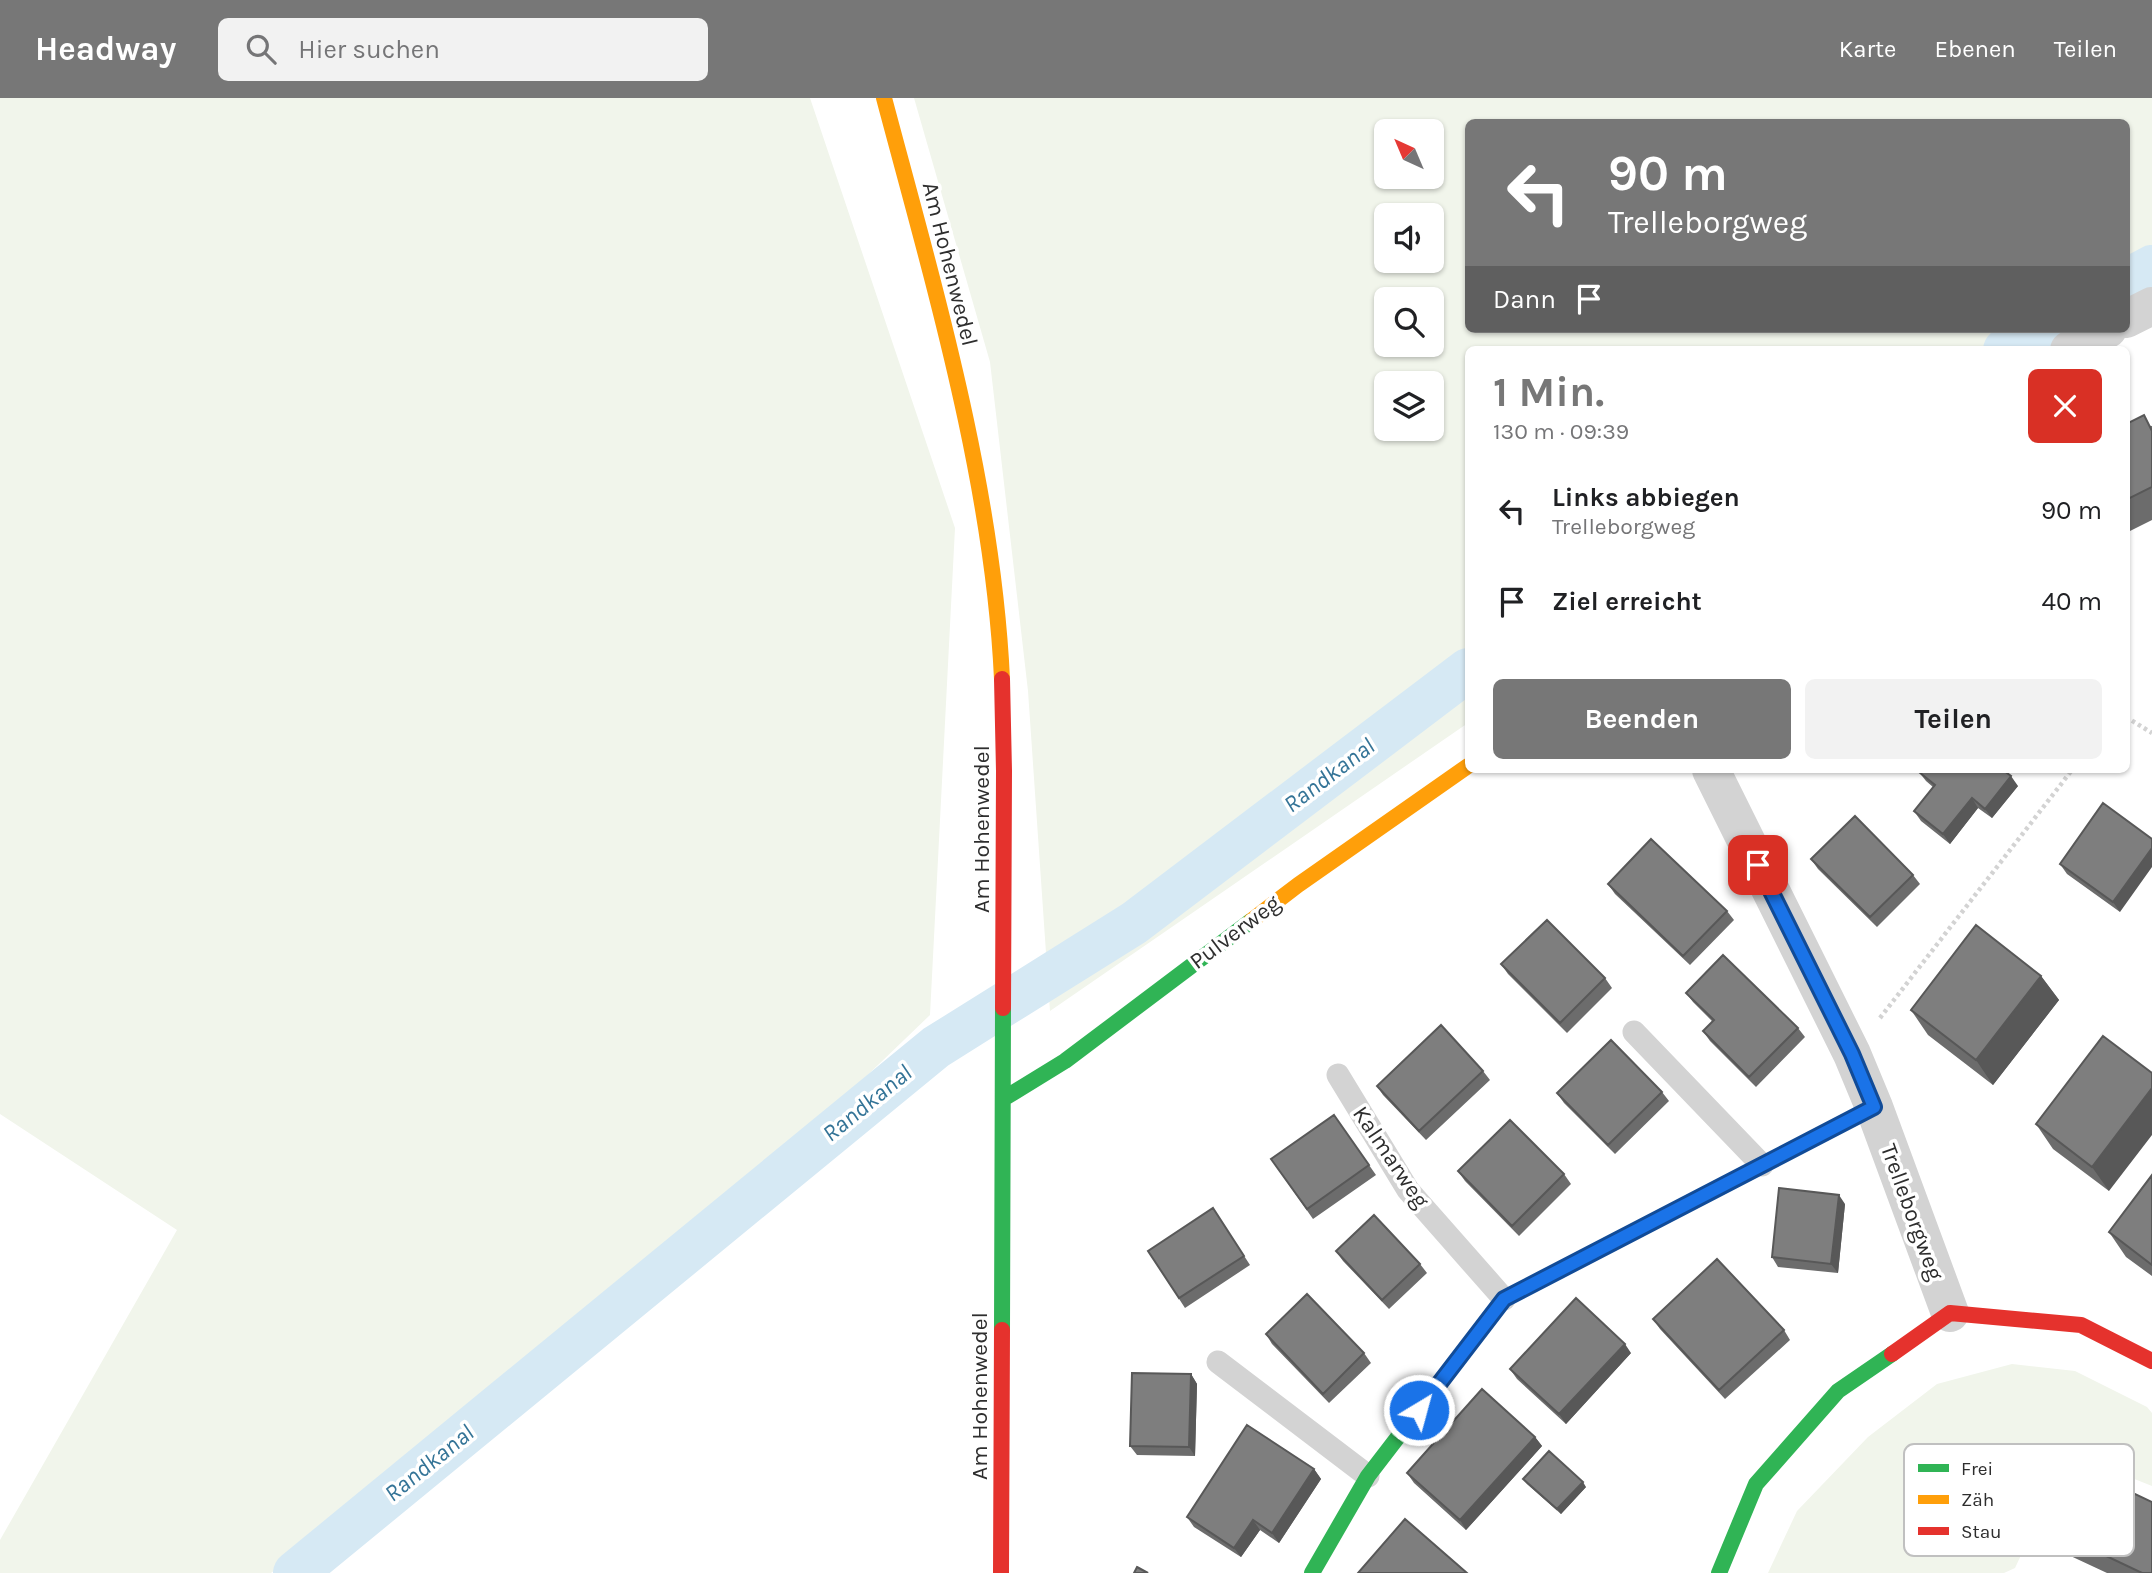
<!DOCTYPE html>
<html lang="de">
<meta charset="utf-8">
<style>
:root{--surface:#fff;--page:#f2f2f2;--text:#202124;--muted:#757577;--accent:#777}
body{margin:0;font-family:Karla,sans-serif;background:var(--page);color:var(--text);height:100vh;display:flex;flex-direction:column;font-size:26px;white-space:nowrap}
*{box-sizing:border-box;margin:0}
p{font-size:23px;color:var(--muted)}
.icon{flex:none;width:38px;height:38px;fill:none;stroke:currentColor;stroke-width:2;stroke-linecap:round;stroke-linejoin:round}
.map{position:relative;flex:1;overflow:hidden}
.drawer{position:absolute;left:1465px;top:248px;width:665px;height:427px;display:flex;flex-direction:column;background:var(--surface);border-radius:10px;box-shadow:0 2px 5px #0004}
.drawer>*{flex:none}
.top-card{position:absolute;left:1465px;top:21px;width:665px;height:214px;border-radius:10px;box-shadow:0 2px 5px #0004;background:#777;color:#fff;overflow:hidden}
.needle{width:46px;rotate:316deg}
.fabs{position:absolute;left:1374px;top:21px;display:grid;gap:14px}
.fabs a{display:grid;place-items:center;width:70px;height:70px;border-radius:10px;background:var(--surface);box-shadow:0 2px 5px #0004;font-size:35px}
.pin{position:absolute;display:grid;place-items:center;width:60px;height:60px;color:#fff;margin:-30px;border-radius:14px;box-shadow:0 4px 10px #0006}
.me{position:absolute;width:77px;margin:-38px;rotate:37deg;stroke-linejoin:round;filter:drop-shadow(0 0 5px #0008)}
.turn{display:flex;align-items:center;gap:24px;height:147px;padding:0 28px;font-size:32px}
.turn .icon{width:91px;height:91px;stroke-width:2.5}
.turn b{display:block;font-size:49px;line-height:60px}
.then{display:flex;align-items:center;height:66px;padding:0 28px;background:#0003;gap:14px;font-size:26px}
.round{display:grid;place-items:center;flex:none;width:74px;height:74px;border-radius:10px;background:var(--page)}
.head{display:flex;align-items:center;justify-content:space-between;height:119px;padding:0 28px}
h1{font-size:42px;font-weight:700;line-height:52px;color:var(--accent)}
.cta{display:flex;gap:14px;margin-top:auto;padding:14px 28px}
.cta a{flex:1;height:80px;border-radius:10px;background:var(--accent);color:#fff;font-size:28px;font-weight:700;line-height:80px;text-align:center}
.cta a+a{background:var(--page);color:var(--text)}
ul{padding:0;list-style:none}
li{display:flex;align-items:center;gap:21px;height:91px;padding:0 28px}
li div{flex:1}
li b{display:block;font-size:26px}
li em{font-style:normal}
header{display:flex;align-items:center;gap:42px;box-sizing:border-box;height:98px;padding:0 35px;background:var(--accent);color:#fff}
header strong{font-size:33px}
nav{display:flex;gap:38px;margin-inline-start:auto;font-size:24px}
.search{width:490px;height:63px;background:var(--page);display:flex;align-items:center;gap:18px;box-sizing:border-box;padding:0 24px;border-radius:10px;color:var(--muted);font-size:26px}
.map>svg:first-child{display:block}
.green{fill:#f1f5eb;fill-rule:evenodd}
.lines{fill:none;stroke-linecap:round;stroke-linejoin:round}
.canal{stroke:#d6e9f4;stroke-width:44}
.path{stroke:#d3d3d3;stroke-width:4.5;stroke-dasharray:3.5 3.5;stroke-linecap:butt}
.lane{stroke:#d3d3d3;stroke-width:23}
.street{stroke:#d3d3d3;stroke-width:38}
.fast{stroke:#30b455;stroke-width:16}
.slow{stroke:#ff9f0a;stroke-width:16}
.jam{stroke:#e5322d;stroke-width:16}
.wall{fill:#6c6c6c}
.shaded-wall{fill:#585858}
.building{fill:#7e7e7e;stroke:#585858;stroke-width:2}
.route-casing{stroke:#114b97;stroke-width:18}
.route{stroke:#1a73e8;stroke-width:12}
.labels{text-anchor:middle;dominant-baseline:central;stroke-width:7;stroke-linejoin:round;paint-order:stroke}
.street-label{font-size:23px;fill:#2e2e2e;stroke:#fff}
.water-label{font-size:24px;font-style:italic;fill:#347497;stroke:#fff}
.key{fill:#fff;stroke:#c0c0c0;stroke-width:2}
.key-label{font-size:19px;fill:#2e2e2e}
</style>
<header>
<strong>Headway</strong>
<div class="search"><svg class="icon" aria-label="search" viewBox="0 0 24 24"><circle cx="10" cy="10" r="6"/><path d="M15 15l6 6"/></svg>Hier suchen</div>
<nav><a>Karte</a><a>Ebenen</a><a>Teilen</a></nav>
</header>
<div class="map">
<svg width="2152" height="1475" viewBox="0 0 2152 1475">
<rect width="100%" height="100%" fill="#fff"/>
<path class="green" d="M0,0H810L955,430L930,917L644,1192L271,1475H0V1442L177,1132L0,1016Z
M914,0H2152V208L2126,223V24H1468V231H2113L2076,252H1468V625L1050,913L1028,593L990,264ZM1386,33H1432V79H1386ZM1386,117H1432V163H1386ZM1386,201H1432V247H1386ZM1386,285H1432V331H1386Z
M2012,1266L2075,1273L2147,1309L2152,1315V1388L2069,1355L2015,1470L2004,1475H1768L1797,1413L1868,1339L1937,1286Z"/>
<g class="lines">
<path class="canal" d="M2126,183L2152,169
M2005,252L2042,231
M295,1475L936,949L1134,825L1468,572"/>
<path class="path" d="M2126,619L2152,635
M1880,920L2072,672"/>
<path class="lane" d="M1634,934L1762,1067
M1338,977L1408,1092L1504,1201
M1218,1264L1368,1378"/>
<path class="street" d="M2126,221L2152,208
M2069,252L2108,231
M1711,672L1852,956L1874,1009L1950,1215"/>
<path class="fast" d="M1003,1001L1065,963L1251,823
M1002,1232L1003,910
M1312,1475L1368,1378L1504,1201L1617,1142
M1719,1475L1756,1386L1838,1293L1892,1256"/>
<path class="slow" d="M884,0C934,188 993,386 1002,581
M1251,823L1298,787L1468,668
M1617,1142L1874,1009"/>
<path class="jam" d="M1002,581L1004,673L1003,910
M1892,1256L1950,1215L2081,1227L2152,1263
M1001,1475L1002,1232"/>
</g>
<path class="wall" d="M2126,326L2152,328V422L2126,435Z
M1919,674L2018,688L1992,720L1978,710L1950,746L1921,723L1914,713L1933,689L1926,683Z
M2103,705L2120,814L2067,776L2060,766Z
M1811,761L1913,777L1920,786L1877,829L1818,771Z
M1608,786L1727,813L1734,822L1690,867L1615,796Z
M1501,866L1605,880L1612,890L1567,935L1508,876Z
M2041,878L2059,902L1993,987L1928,937L1911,912Z
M1686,895L1798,930L1805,939L1756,989L1710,943L1703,933L1713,924L1693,904Z
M2103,938L2109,1093L2053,1051L2036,1026Z
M1483,973L1490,982L1426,1042L1383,997L1377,988Z
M1662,994L1669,1003L1615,1056L1564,1005L1557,995Z
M1334,1017L1376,1077L1313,1121L1271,1061Z
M1458,1073L1564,1076L1571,1086L1519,1138L1465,1083Z
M2152,1077V1178L2126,1159L2109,1134Z
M1845,1106L1838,1175L1778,1169L1772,1159Z
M1213,1110L1250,1167L1185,1210L1148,1153Z
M1336,1153L1420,1166L1427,1175L1389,1211L1343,1163Z
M1653,1221L1784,1232L1790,1242L1725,1301L1660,1231Z
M1266,1236L1364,1255L1371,1265L1329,1305L1272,1246Z
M1631,1255L1566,1326L1517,1281L1510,1271Z
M1191,1276L1197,1286L1195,1358L1137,1357L1130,1348Z
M1535,1339L1542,1348L1466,1432L1414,1385L1407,1375Z
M1314,1371L1321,1381L1279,1445L1260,1432L1241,1459L1194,1429L1187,1419Z
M1523,1381L1586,1389L1561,1416L1527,1386Z
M2045,1429L2152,1475H2107L2062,1454Z"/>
<path class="shaded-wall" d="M2011,678L2018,688L1992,720L1985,711Z
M1972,700L1978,710L1950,746L1943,736Z
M2152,750V769L2120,814L2113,804Z
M2041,878L2059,902L1993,987L1976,962Z
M2152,990V1037L2109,1093L2092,1069Z
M1839,1097L1845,1106L1838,1175L1831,1166Z
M1625,1246L1631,1255L1566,1326L1559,1316Z
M1191,1276L1197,1286L1195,1358L1189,1349Z
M1535,1339L1542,1348L1466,1432L1460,1422Z
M1314,1371L1321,1381L1279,1445L1272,1435Z
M1583,1384L1586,1389L1561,1416L1557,1411Z
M1253,1422L1260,1432L1241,1459L1234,1450Z"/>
<path class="building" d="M2144,317L2152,333V389L2126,402V326Z
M1920,672H2003L2011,678L1985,711L1972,700L1943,736L1914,713L1935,687L1919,674Z
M2103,705L2152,741V750L2113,804L2060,766Z
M1855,718L1913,777L1870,819L1811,761Z
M1651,741L1727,813L1683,858L1608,786Z
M1547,822L1605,880L1560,925L1501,866Z
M1976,827L2041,878L1976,962L1911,912Z
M1723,857L1798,930L1749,979L1703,933L1714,922L1686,895Z
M1441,927L1483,973L1419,1033L1377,988Z
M2103,938L2152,975V990L2092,1069L2036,1026Z
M1611,942L1662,994L1608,1047L1557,995Z
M1334,1017L1369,1067L1307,1111L1271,1061Z
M1510,1022L1564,1076L1512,1128L1458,1073Z
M2152,1077V1167L2109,1134Z
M1779,1090L1839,1097L1831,1166L1772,1159Z
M1213,1110L1244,1158L1179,1200L1148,1153Z
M1374,1117L1420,1166L1382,1202L1336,1153Z
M1717,1161L1784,1232L1719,1292L1653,1221Z
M1307,1196L1364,1255L1323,1296L1266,1236Z
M1576,1200L1625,1246L1559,1316L1510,1271Z
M1132,1275L1191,1276L1189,1349L1130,1348Z
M1482,1291L1535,1339L1460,1422L1407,1375Z
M1247,1327L1314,1371L1272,1435L1253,1422L1234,1450L1187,1419Z
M1549,1353L1583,1384L1557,1411L1523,1381Z
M2074,1367L2152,1404V1475H2142L2045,1429Z
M1405,1421L1467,1475H1358Z
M1137,1469L1148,1475H1134Z"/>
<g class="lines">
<defs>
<path id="route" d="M1419,1312L1504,1201L1874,1009L1852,956L1758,767"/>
</defs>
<use href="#route" class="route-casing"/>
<use href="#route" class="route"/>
</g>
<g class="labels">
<g class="street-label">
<text transform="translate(950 166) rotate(76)">Am Hohenwedel</text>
<text transform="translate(981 731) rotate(-90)">Am Hohenwedel</text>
<text transform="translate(1235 834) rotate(-37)">Pulverweg</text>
<text transform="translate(1391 1059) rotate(56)">Kalmarweg</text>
<text transform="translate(1912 1114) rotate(70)">Trelleborgweg</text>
<text transform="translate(979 1298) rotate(-90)">Am Hohenwedel</text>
</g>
<g class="water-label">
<text transform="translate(1329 677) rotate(-37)">Randkanal</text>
<text transform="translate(867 1005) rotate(-39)">Randkanal</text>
<text transform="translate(429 1365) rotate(-39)">Randkanal</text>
</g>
</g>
<rect x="1904" y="1346" width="230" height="112" rx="10" class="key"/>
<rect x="1918" y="1366" width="31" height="8" fill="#30b455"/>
<rect x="1918" y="1397" width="31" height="9" fill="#ff9f0a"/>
<rect x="1918" y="1429" width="31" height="8" fill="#e5322d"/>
<g class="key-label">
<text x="1961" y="1377">Frei</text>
<text x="1961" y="1408">Zäh</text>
<text x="1961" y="1440">Stau</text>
</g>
</svg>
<div class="fabs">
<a><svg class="needle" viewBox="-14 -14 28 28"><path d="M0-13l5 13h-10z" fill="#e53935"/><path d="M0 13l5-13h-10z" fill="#757577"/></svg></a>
<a><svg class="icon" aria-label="sound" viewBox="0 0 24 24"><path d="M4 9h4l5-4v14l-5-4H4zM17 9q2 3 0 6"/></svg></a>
<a><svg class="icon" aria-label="search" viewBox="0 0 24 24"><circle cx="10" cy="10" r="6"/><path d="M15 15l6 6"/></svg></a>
<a><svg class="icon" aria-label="layers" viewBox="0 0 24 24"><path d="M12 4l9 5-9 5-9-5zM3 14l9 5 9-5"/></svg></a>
</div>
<div class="pin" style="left:1758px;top:767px;background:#d93025"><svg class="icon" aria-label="arrive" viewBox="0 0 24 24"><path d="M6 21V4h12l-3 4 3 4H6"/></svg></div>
<svg class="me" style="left:1419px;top:1312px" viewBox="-20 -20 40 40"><circle r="17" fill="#1a73e8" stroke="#fff" stroke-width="3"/><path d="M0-11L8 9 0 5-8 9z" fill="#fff"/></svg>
<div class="top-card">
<div class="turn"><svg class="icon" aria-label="left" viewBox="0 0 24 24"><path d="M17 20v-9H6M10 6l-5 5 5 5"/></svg><div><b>90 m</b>Trelleborgweg</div></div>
<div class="then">Dann<svg class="icon" aria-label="arrive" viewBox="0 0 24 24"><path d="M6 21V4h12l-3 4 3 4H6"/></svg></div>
</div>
<section class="drawer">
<div class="head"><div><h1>1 Min.</h1><p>130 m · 09:39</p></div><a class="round" style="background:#d93025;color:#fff"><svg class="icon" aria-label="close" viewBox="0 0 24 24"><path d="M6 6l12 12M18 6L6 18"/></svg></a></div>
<ul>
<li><svg class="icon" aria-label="left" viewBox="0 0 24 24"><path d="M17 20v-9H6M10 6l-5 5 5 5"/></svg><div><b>Links abbiegen</b><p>Trelleborgweg</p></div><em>90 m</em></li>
<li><svg class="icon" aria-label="arrive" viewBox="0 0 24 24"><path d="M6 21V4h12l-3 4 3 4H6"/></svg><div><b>Ziel erreicht</b></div><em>40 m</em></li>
</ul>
<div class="cta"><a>Beenden</a><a>Teilen</a></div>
</section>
</div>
